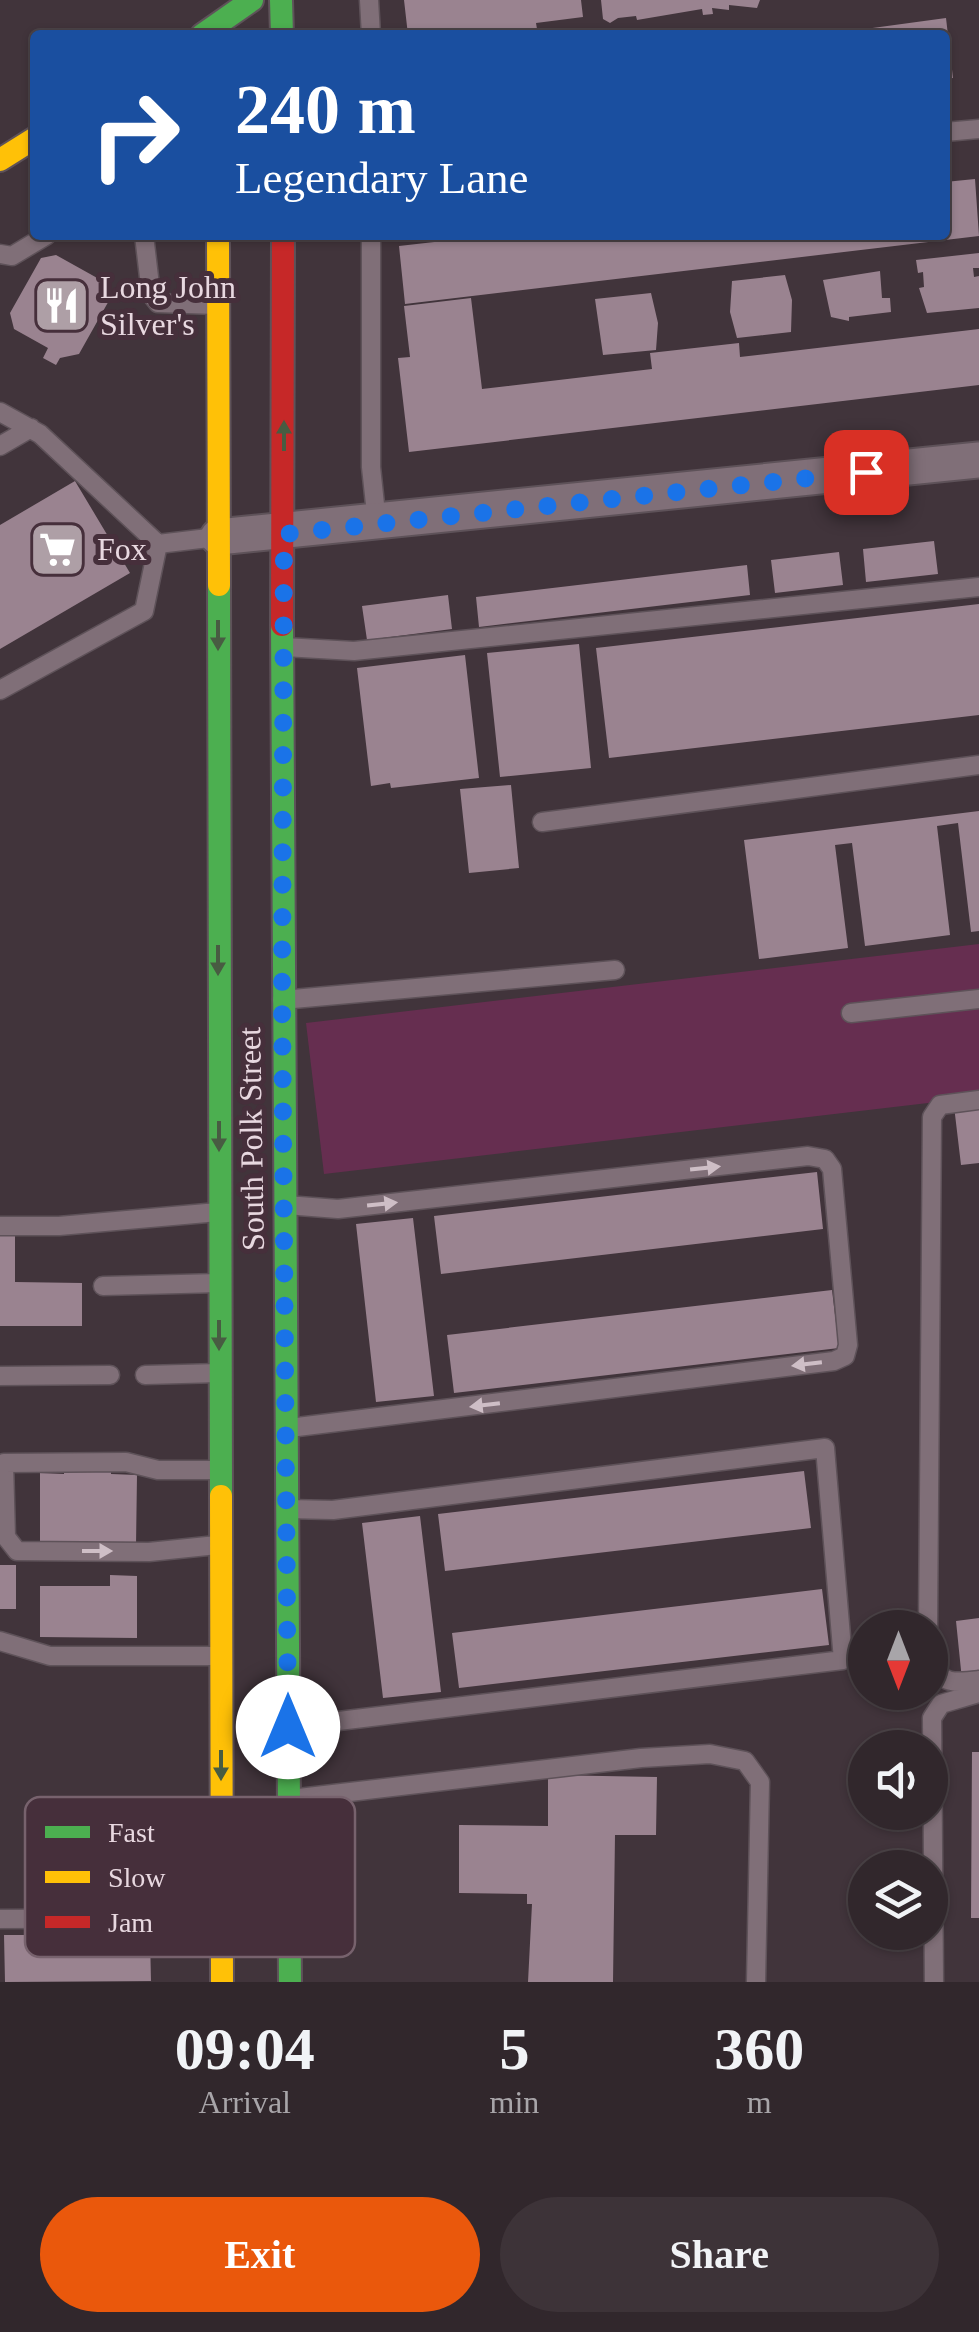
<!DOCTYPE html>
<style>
:root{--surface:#31272c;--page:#3d3338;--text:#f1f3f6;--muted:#a8a5a9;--line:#4c4448;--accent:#ea580c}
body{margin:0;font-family:Georgia,serif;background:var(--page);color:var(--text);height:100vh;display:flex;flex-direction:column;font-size:38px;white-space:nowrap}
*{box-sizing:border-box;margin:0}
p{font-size:32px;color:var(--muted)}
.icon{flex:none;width:55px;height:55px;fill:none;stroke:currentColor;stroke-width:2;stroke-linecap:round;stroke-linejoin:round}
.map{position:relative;height:1982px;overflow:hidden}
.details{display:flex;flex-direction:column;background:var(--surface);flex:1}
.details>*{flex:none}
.hud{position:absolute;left:30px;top:30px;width:920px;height:210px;border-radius:10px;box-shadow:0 2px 8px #0004,0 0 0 2px var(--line);background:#1a4fa0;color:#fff;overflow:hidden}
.needle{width:65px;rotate:180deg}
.tools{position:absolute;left:848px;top:1610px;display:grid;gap:20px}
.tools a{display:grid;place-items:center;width:100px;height:100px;border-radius:50%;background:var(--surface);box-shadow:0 2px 8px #0004,0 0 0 2px var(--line);font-size:50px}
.pin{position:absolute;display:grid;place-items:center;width:85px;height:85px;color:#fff;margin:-42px;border-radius:20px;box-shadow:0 5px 15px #0006}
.me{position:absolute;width:110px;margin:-55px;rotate:0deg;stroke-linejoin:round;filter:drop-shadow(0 0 8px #0008)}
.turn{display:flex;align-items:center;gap:35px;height:210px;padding:0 40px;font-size:45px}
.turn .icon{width:130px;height:130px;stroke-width:2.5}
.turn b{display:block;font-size:70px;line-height:85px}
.eta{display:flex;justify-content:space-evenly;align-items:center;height:170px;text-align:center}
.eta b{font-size:60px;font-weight:600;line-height:70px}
.cta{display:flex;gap:20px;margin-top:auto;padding:20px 40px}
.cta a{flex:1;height:115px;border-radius:60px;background:var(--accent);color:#fff;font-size:40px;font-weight:600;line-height:115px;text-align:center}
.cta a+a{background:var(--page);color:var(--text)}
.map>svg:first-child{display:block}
.green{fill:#662e50}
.building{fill:#9a8390}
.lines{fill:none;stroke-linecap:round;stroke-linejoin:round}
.lane-casing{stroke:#5e5259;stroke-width:21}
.street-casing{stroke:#5e5259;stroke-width:39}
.fast-casing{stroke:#5e5259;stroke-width:26}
.slow-casing{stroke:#5e5259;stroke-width:26}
.jam-casing{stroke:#5e5259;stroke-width:26}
.lane{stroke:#806f78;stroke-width:18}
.street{stroke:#806f78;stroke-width:35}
.fast{stroke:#4caf50;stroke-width:22}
.slow{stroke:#ffc107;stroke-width:22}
.jam{stroke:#c62828;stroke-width:22}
.oneway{fill:#485c42}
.oneway2{fill:#cebec6}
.route{stroke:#1a73e8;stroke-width:18;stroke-dasharray:0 32.4}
.labels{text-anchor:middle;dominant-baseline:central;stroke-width:10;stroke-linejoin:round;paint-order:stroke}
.poi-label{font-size:32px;fill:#e8d8e0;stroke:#462f3b;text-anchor:start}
.street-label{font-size:32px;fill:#e8d8e0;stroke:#462f3b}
.key{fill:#462f3b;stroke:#77626d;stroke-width:2.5}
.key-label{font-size:28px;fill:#e8d8e0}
</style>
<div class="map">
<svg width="979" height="1982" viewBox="0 0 979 1982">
<rect width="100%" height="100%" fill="#41343b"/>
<path class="green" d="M979,944V1097L324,1174L306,1023Z"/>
<path class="building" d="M404,0H581L583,17L536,23L537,29L518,35L516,31L511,35H408Z
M601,0H760L757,8L729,5V10L712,8L713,14L703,15L702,9L637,20L636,16L618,18L610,23L603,19Z
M946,18L953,78L945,79V35H821Z
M975,179L979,236L405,304L399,246L496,235H945V182Z
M979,253V268H973L974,277L979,276V308L927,313L919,288L924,287L923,272L918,273L916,260Z
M56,255L108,284L111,297L79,354L60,358L56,365L43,358L48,348L14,329L10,313L41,258Z
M880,271L882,298H890L891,312L849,317V321L831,317L823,280Z
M785,275L792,300L791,332L737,338L730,312L732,281Z
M651,293L658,323L656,350L603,355L595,299Z
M471,298L482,389L652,369L650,353L739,343L740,357L979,329V385L409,452L398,358L410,357L404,306Z
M75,481L130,573L0,649V525Z
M934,541L938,574L866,582L863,549Z
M839,552L843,585L775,593L771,560Z
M747,565L750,595L479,627L476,597Z
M448,595L452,629L367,640L362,606Z
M979,604V715L609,758L596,648Z
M579,644L591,768L500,777L487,653Z
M465,655L479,778L391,788L390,783L371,786L357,668Z
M511,785L519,868L469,873L460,789Z
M979,811V931L971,932L958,823L937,826L950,935L865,946L852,843L835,845L848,948L759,959L744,840Z
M979,1103V1163L961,1165L954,1106Z
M817,1172L823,1229L441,1274L434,1216Z
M413,1218L434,1396L376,1402L356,1224Z
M0,1234H15V1282L82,1283V1326H0Z
M832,1290L839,1348L454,1393L447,1335Z
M64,1468H111V1474L137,1475L136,1546L40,1545V1473L64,1474Z
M804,1471L811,1528L445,1571L438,1514Z
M420,1516L441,1692L383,1698L362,1523Z
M0,1565H16V1609H0Z
M110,1575L137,1576V1638L40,1637V1586H110Z
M822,1589L829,1645L459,1688L452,1633Z
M979,1618V1678L962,1680L956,1621Z
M972,1752H979V1918H971Z
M548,1775L657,1777L656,1835H615L613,1982H528L532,1904H527V1894L459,1893V1825L548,1826Z
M4,1935H45V1939H58V1944L131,1943V1938H150L151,1981L5,1982Z"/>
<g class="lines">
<defs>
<path id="lane" d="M369,0L371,35
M945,132L979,129
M144,235L151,294L158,303L217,305
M371,235V467L377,523
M0,254L12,256L47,235
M0,412L40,434L158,544L217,537
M0,446L31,428
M284,647L354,651L979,587
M0,690L144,611L158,544
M542,822L979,765
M282,1000L615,970
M851,1013L979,999
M286,1205L338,1209L808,1156L825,1159L832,1169L848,1345L845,1356L834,1361L289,1428
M0,1226H59L218,1212
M103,1286L219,1283
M145,1375L219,1373
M0,1376L110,1375
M287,1509L333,1510L825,1448L843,1660L289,1727
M217,1545L149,1552L17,1551L6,1537L4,1463L126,1462L158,1470H219
M928,1628L932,1117L940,1105L979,1100
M0,1641L50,1656H220
M930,1661C941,1685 955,1683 979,1680
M290,1799L641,1758L710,1754L745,1761L760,1782L756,1982
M0,1919L221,1918
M934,1982L932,1718L941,1704L979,1693"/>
<path id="street" d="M218,537L979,460"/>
<path id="fast" d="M281,0L282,35
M202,35L252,0
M219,585L221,1496
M282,625L290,1982"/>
<path id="slow" d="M0,160L35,138
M218,235L219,585
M221,1496L222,1982"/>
<path id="jam" d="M282,625L283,235"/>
</defs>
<use href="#lane" class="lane-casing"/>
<use href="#street" class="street-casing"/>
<use href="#fast" class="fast-casing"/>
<use href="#slow" class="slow-casing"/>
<use href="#jam" class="jam-casing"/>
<use href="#lane" class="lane"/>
<use href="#street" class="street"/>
<use href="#fast" class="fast"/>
<use href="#slow" class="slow"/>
<use href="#jam" class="jam"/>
</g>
<defs><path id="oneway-solid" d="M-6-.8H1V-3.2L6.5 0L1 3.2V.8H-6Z" transform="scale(2.5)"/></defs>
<g class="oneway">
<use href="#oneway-solid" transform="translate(284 436) rotate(-90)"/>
<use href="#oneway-solid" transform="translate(218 635) rotate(90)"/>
<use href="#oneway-solid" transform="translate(218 960) rotate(90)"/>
<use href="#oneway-solid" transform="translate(219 1136) rotate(90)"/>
<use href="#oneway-solid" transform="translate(219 1335) rotate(90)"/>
<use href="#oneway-solid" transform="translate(221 1765) rotate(90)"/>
</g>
<g class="oneway2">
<use href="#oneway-solid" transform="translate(705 1168) rotate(-6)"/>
<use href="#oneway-solid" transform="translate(382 1204) rotate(-6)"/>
<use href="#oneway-solid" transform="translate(807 1364) rotate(173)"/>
<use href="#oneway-solid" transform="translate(485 1405) rotate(173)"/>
<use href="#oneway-solid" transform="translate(97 1551)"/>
</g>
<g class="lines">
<path class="route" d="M288,1727L282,1000L284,534L866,472"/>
</g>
<defs>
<symbol id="restaurant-square" viewBox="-11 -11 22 22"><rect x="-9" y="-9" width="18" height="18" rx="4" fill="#ae9fa6" stroke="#462f3b"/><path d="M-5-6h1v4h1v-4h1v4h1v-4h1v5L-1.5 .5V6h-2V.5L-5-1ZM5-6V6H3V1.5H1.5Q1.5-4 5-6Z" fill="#fff"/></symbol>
<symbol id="supermarket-square" viewBox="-11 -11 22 22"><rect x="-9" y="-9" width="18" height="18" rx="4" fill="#ae9fa6" stroke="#462f3b"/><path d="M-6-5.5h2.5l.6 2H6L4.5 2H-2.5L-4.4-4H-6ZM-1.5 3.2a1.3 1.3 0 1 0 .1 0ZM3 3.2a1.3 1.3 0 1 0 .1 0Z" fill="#fff"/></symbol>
</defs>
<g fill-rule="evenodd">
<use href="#restaurant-square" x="30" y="274" width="63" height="63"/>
<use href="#supermarket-square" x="26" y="518" width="63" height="63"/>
</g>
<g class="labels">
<g class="poi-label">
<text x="100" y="287">Long John<tspan x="100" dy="37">Silver's</tspan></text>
<text x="97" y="549">Fox</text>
</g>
<g class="street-label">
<text transform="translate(251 1139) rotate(-91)">South Polk Street</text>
</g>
</g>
<rect x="25" y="1797" width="330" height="160" rx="15" class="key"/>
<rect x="45" y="1826" width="45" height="12" fill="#4caf50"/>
<rect x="45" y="1871" width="45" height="12" fill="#ffc107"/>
<rect x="45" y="1916" width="45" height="12" fill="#c62828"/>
<g class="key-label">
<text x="108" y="1842">Fast</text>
<text x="108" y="1887">Slow</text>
<text x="108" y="1932">Jam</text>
</g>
</svg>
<div class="tools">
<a><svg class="needle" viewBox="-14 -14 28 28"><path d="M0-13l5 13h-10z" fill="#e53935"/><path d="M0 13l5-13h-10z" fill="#a8a5a9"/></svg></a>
<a><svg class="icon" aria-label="sound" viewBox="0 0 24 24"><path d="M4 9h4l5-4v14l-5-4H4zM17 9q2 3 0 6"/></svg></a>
<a><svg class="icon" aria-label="layers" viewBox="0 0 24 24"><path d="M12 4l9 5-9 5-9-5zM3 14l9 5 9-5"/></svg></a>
</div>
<div class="pin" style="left:866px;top:472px;background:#d93025"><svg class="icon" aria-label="arrive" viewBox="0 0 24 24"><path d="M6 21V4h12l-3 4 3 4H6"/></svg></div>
<svg class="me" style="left:288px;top:1727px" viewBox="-20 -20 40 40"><circle r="19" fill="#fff"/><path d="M0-13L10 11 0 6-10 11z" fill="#1a73e8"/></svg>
<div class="hud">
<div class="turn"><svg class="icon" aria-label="right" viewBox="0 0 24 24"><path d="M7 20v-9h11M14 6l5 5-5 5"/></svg><div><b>240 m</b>Legendary Lane</div></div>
</div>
</div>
<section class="details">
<div class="eta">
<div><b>09:04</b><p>Arrival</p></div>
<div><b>5</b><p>min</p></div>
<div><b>360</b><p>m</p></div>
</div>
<div class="cta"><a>Exit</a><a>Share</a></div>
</section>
